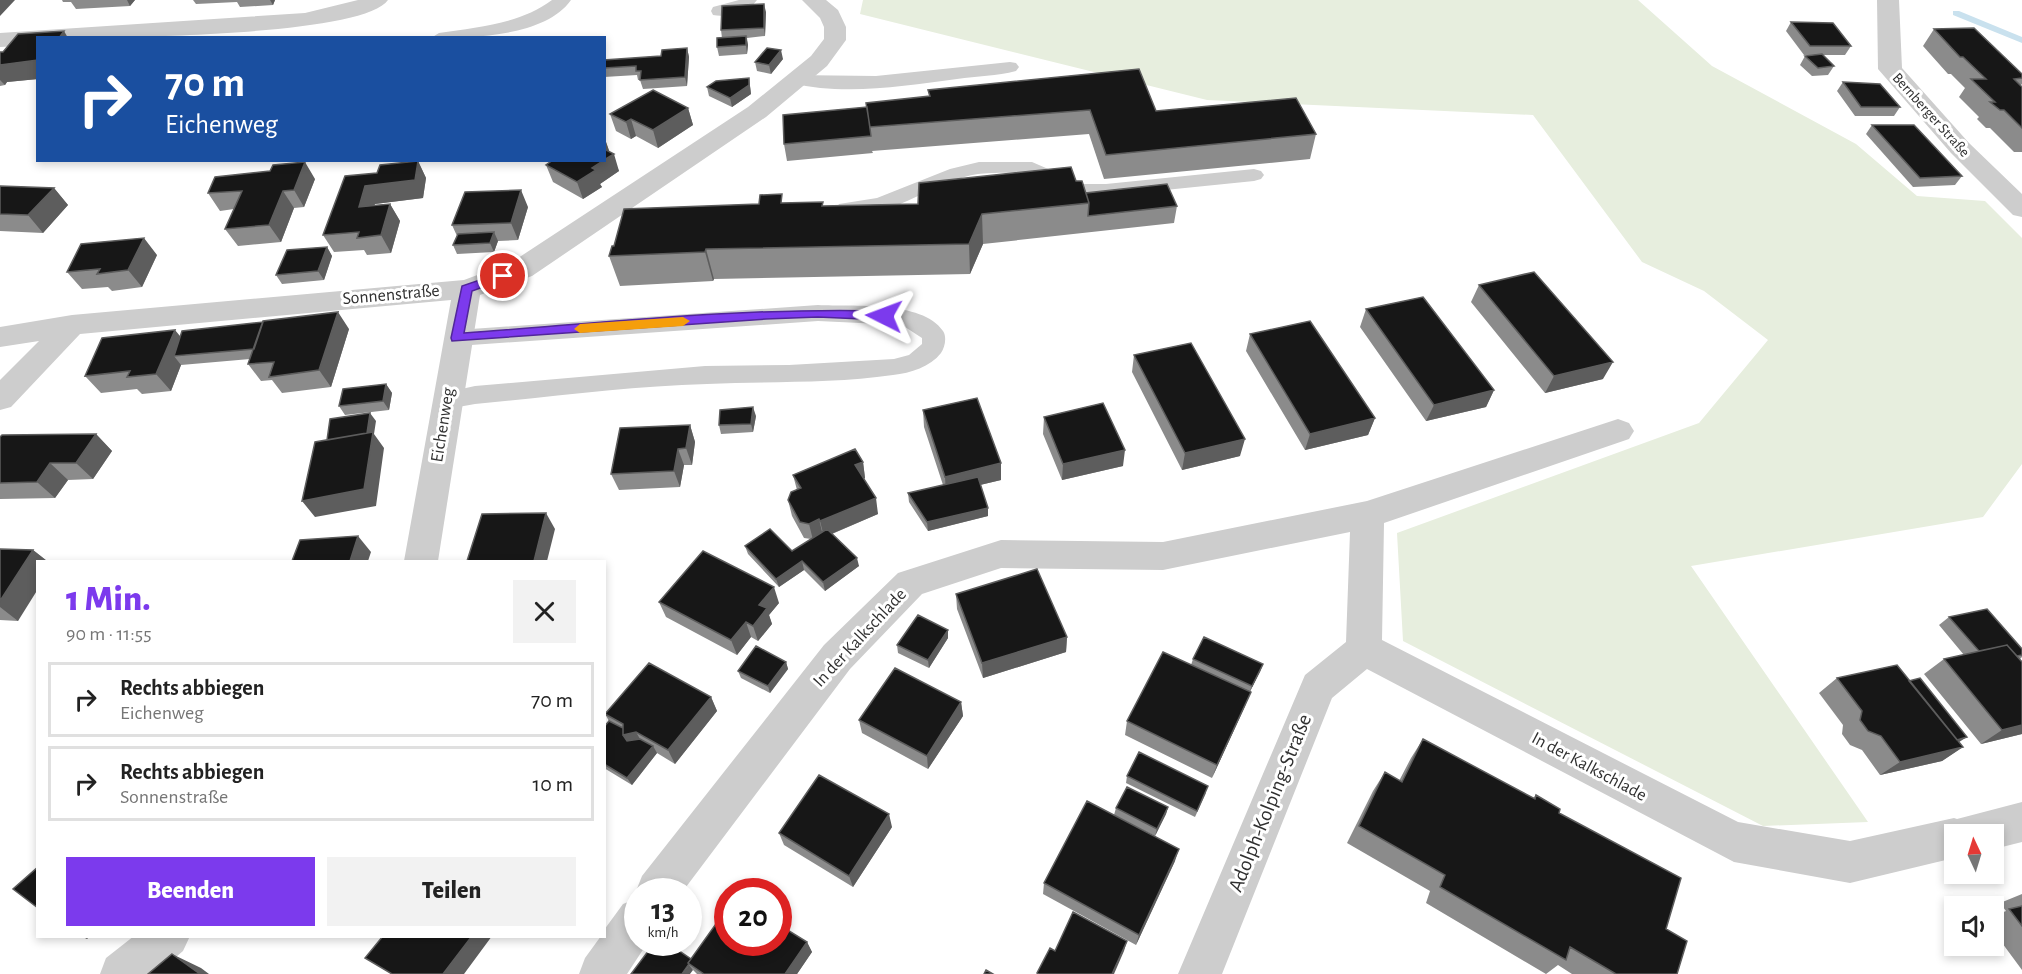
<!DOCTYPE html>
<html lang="de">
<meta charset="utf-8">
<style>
:root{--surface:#fff;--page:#f2f2f2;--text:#222;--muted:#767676;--line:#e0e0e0;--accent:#7c3aed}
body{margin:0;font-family:"Alegreya Sans",sans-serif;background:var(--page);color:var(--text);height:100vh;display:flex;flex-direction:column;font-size:22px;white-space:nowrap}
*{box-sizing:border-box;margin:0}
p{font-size:20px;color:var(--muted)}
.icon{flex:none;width:33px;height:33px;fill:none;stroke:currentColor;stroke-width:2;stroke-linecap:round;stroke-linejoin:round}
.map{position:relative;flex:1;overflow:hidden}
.drawer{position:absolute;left:36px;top:560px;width:570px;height:378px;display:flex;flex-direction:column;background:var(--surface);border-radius:0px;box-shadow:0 3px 9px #0003}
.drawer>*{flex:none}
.hud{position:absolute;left:36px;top:36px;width:570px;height:126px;border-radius:0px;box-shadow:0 3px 9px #0003;background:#1a4fa0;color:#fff;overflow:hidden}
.needle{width:39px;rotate:356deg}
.tools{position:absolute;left:1944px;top:824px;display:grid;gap:12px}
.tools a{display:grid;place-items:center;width:60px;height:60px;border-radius:0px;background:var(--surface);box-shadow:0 3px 9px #0003;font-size:30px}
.speed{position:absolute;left:624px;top:878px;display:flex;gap:12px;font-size:30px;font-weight:700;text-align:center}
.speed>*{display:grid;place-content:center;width:78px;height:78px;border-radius:50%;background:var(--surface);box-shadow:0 3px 9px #0003;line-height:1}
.speed small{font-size:15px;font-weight:400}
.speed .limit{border:9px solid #d22;background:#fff;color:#111}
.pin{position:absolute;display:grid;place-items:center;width:51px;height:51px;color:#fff;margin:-26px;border:3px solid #fff;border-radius:50%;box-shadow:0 2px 6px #0007}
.me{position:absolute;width:66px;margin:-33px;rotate:273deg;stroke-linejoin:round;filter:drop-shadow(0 0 4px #0008)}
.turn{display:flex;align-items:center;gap:21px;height:126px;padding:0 30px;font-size:27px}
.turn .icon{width:78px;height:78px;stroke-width:2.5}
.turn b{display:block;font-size:42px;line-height:51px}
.round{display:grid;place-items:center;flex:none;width:63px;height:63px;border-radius:0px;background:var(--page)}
.head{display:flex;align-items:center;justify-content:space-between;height:102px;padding:0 30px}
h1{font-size:36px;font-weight:800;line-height:45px;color:var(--accent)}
.cta{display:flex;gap:12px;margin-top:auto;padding:12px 30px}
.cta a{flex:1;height:69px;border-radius:0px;background:var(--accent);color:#fff;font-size:24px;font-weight:800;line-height:69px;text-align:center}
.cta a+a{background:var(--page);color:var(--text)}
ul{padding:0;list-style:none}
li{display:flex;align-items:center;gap:18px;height:75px;margin:0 12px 9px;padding:0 18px;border:3px solid var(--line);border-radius:0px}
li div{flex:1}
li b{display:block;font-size:22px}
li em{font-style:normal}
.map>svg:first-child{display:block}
.green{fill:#e7eede}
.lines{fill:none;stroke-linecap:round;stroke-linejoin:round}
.stream{fill:#c9e1ee;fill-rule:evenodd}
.lane{fill:#cdcdcd;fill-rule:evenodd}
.street{fill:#cdcdcd;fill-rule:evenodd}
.wall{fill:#8b8b8b}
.shaded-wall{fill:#5d5d5d}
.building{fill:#171717;stroke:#5d5d5d;stroke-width:1.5}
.route{fill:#7c3aed;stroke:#51269a;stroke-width:1.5}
.slow{fill:#f59e0b}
.labels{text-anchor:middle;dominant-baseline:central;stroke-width:6;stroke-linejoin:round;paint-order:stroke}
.far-street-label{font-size:15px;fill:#303030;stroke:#fff}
.street-label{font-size:18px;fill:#303030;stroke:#fff}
.near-street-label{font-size:21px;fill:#303030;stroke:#fff}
</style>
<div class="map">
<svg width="2022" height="974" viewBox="0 0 2022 974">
<rect width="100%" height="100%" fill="#fff"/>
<path class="green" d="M863,0H1638L1712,66L1856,144L1917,196L1985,201L2022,238V464L1983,517L1691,566L1868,822L1763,826L1403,641L1397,533L1699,423L1768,340L1704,291L1642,262L1533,115L1207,100L860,14Z"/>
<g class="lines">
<path class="stream" d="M1953,11H1959L2022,37V43L1953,15Z"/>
<path class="lane" d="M552,0H571C545,37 471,38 431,38L439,33C478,27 520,24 552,0Z
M739,0H757C749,12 727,18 713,15L711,11L713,7Z
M1010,62L1016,63L1019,67L1016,71C997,76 977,76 957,79C904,86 844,96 792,83L789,79L792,75L876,76Z
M979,162H1032L1083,184H1106L1254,169L1261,171L1264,175L1261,179L1254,181L1106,196C1089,196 1073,196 1057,188C1048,184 1038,176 1028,174C1017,172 990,173 978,174C936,180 881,225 839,214L836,209L839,204L877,198L950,169Z
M818,305C852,307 922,300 943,331C947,337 945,347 941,353C930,367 911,373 893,375C832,384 768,381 707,384C629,386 552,397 475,404L447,409L439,406L435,400L439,394L475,386L705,366L789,365L894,359L909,355L922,344V338L902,325L818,321L457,346L449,344L446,338L449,332L457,330Z"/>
<path class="street" d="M358,0H388C362,38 91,38 38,38V45L0,47V33L305,13Z
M802,0H826L838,10L846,27V40L827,66L766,117L532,276L480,295L438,561H404L451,300L80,334L11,407L0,410V380L39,341L0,347V327L72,315L464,280L512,262L748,107L811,56L824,39V27L820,18Z
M1877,0H1899L1902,68L1969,143L2022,194V217L2013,215L1951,153L1878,69Z
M1618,419L1629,423L1634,431L1629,439L1384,523L1382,640L1738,822L1850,841L1954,818L1957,819L2022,802V842L1994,849V834H1954V858L1850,883L1734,862L1367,669L1332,698L1222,974H1178L1305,675L1346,642L1350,532L1163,570L1001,568L922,594L850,669L683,891H638V895L636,891L642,876L824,645L898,573L1001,540L1163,542L1367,501Z
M638,898V942H648L627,974H579L585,958L601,936H604V930L623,904Z
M134,936H190L183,951L156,974H100L106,958Z"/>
</g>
<path class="wall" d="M62,0H135L130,6L76,9L71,2H63Z
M193,0H275L273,5L240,7L237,2L196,4Z
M766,12L765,36L747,38L748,45L747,54L719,56L717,47L722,38L721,30Z
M1791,22L1851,46L1845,55H1822L1834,66L1828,75L1812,76L1800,65L1805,56L1818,55H1804L1786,31Z
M1934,29L2022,74V84L2021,85L2022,87V152H2014L1990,128H1986L1977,119L1979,117L1959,97L1965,88L1951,74H1948L1923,46Z
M38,38V79L7,82L5,85L0,86V52H3Z
M687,48L689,57L687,86L643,89L640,80H638L637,75L604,77V60L661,56Z
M783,59L771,74L757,71L755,62Z
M749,78L751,94L732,107L709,96L707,87Z
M1843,82L1900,107L1894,116H1855L1837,91Z
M928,90L1156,111L1316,134L1310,159L1104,179L1089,134L872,151L873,153L787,161L784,144L867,107L929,96Z
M688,108L693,125L658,148L636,136L631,139L616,131L610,114Z
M1872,125L1962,176L1955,185L1913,187L1866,134Z
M606,142L609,151L619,171L600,184L602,187L583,199L553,182L546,165Z
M418,161L426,178L423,198L375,204L374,205L390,204L400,221L391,253L367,255L364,250L334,252L323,235L377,173Z
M315,179L304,207L294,208L281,242L238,246L225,229L234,209L220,211L208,193Z
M1076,181L1086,193L1177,206L1174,223L983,244L970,274L714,279L713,281L620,286L609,256L784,203L823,206L918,204Z
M0,186L54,188L68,205L43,233L0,231Z
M528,207L518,240L498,241L494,252L457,254L453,245L457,236L452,225Z
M327,247L332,256L324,280L282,284L276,275Z
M157,255L142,287L112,291L108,287L82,289L67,272Z
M1479,285L1603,379L1545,393L1471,302Z
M1366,309L1494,390L1486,407L1426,421L1360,327Z
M349,329L331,387L282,393L272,380L261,381L248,364L250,359L181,365L171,391L142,394L137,389L101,393L85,376L180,336Z
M1250,334L1375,418L1368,435L1305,450L1246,351Z
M1134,355L1240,456L1182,470L1132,372Z
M386,384L392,393L389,410L345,415L339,406Z
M923,410L1001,463V480L980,485L988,516L928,531L909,502L908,493L943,485L924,427Z
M756,416L753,432L721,434L719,425Z
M1044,417L1123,466L1062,480L1043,434Z
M690,425L695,442L692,465H684L680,487L619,490L611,474Z
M96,434L112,451L93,479L68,480L55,498L0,499V437Z
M863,462L865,478L864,479L878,514L832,534L859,566L825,591L804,570L779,587L748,554L745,546L792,551L811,539L804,538L792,516L788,500L797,490L793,475Z
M0,549L33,550L47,561H38L18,621L0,620Z
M956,594L1067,637L1066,652L983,678L957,609Z
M659,602L779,603L769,615L772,624L758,641L751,637L737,655L666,617Z
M1949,617L2022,649V657L2020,659L2022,734L1981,744L1924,674L1944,659L1964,655L1939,625Z
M948,630V638L929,668L898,653L897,645Z
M1193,659L1263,664L1250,692L1245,706L1212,778L1125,735L1127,721L1191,665Z
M786,662L788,669L770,693L741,678L738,671Z
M1837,678L1959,743L1963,747L1942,761L1880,775L1862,750L1850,745L1842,734L1843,725L1819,693Z
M711,697L717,711L675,764L657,753L632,785L604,768V727L609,721L605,714Z
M961,702L963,716L928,769L862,733L859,720Z
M1423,739L1533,798L1536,795L1559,813L1666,929L1677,974H1572L1558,965L1546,974L1426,903L1430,891L1347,843L1373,791L1385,772L1399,781L1411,758Z
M1127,776L1206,793L1195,817L1126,783Z
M1168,807L1166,814L1155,836L1114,815L1116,808Z
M892,827L853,887L784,845L779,833Z
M1175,861L1136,945L1043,894L1044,883Z
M2022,894V970L1994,932V916L2006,911L2000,903Z
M655,942L691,959L807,942L812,952L797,974H697L693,970Z"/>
<path class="shaded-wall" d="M0,0H15L0,16Z
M127,0H135L130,6Z
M270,0H275L273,5Z
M764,4L766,12L765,36L764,28Z
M64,31L68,38H59Z
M746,36L748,45L747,54L746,45Z
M687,48L689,57L687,86L685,77Z
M781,50L783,59L771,74L769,65Z
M38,60V79L7,82L5,85L0,80V65Z
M749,78L751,94L732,107L730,98Z
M688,108L693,125L658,148L653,130Z
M631,119L636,136L631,139L626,122Z
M606,142L611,156L614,154L619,171L600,184L602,187L583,199L577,182L592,168L604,160V146Z
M418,161L426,178L423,198L375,204L368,224L359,207L365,186Z
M305,162L315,179L304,207L294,190Z
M54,188L68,205L43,233L28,215Z
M521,190L528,207L518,240L511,223Z
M283,191L294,208L281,242L269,225Z
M390,204L400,221L391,253L381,235Z
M982,214L983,244L970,274L969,244Z
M494,232L498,241L494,252L490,243Z
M144,238L157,255L142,287L128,270Z
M327,247L332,256L324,280L318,271Z
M706,249L714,279L713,281L705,252Z
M338,312L349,329L331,387L319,370Z
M175,330L189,347L174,356L181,365L171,391L156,374Z
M1613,362L1603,379L1545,393L1554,376Z
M386,384L392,393L389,410L383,401Z
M1494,390L1486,407L1426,421L1434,405Z
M753,407L756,416L753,432L751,424Z
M370,413L376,421L374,434L384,448L376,506L315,517L302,501Z
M1375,418L1368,435L1305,450L1310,434Z
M690,425L695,442L692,465L686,448Z
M96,434L112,451L93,479L76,463Z
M1245,439L1240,456L1182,470L1185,453Z
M678,449L684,465L680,487L674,471Z
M1125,450L1123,466L1062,480L1063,464Z
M863,462L865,478L858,481L855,465Z
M50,463L68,480L55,498L37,482Z
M1001,463V480L946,493L945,477Z
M876,498L878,514L824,537L820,521Z
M988,508V516L928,531L927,522Z
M546,513L555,529L547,561H534Z
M819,519L823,536L813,540L809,524Z
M358,536L371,552L368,561H350Z
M33,550L47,561H38V589L18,621L0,607V601Z
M857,558L859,566L825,591L823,582Z
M802,561L804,570L779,587L776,579Z
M774,587L779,603L769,615L772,624L758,641L753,626L759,605Z
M746,622L751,637L737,655L731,640Z
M948,630V638L929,668L928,660Z
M1067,637L1066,652L983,678L982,663Z
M786,662L788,669L770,693L768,686Z
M1263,664L1260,672L1249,693L1252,686Z
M1251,692L1245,706L1212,778L1217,765Z
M711,697L717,711L675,764L668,750Z
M961,702L963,716L928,769L927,756Z
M2022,725V734L1981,744L2002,730Z
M636,732L644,746L632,748L623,735Z
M1967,737L1956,744L1944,743Z
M653,746L657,753L632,785L627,778Z
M1963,747L1942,761L1880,775L1900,762Z
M1168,807L1166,814L1155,836L1157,829Z
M889,814L892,827L853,887L849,876Z
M1179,849L1175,861L1136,945L1139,935Z
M81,936H90L87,939Z
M472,936H492L464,974H443Z
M1127,941L1124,951L1114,974H1112Z
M807,942L812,952L797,974H785Z
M172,954L201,968L209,974H200Z
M689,965L693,970L690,974H682Z"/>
<path class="building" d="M764,4V28L721,30L722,6Z
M1791,22L1833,23L1851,46H1810Z
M1974,28L2022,74V78L2014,79L2022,87V128L2004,110H2000L1990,102H1995L1971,79H1986L1963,57H1960L1934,29Z
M64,31L59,38H38V60L0,65V52H3L18,34Z
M746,36V45L717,47V38Z
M687,48L685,77L640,80L641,71H636V66L604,68V60L661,56L662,50Z
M767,48L781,50L769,65L755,62Z
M1822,54L1834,66L1818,68L1805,56Z
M1139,69L1156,111L1296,98L1316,134L1106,155L1090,110L870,127L866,103L930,96L928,90Z
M749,78V85L730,98L707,87L716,81Z
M1843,82L1880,84L1900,107H1861Z
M653,90L688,108L653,130L631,119L626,122L610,114Z
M867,107L871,136L784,144L783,115Z
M1872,125H1914L1962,176L1920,178Z
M604,149L614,154L604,160Z
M553,160H604L592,168L596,170L577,182L546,165Z
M418,161L415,180L365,186L359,207L390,204L381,235L357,238L359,232L323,235L345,176L377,173L380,165Z
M305,162L294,190L283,191L269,225L225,229L242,191L208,193L215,177L270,171L273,165Z
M1071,167L1076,181H1082L1089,203L982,214L969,244L706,249L705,252L609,256L612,246H614L624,209L759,204L760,195L782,194L781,203L823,202L822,206L918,204L919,183Z
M1167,184L1177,206L1088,216L1089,203L1086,193Z
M0,186L54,188L28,215L0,214Z
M521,190L511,223L452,225L465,192Z
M494,232L490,243L453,245L458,234Z
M144,238L128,270L97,274L100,269L67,272L81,244Z
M327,247L318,271L276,275L287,250Z
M1534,272L1613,362L1554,376L1479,285Z
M1423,297L1494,390L1434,405L1366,309Z
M338,312L319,370L269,377L274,362L248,364L263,321Z
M1310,321L1375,418L1310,434L1250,334Z
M263,322L254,349L174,356L182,331Z
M175,330L156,374L127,377L130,371L85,376L102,338Z
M1191,343L1245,439L1185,453L1134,355Z
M386,384L383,401L339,406L343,389Z
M977,398L1001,463L945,477L923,410Z
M1103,403L1125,450L1063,464L1044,417Z
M753,407L751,424L719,425L720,410Z
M370,413L367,433L327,440L330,419Z
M690,425L686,448L678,449L674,471L611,474L620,428Z
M373,432L364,489L302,501L315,442Z
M96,434L76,463H50L37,482L0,483V437L2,435Z
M855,449L863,462L855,465L876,498L820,521L819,519L809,524L800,522L788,500L791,492L801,488L793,475Z
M978,477L988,508L927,522L908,493Z
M546,513L534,561H467L482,514Z
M770,529L792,551L827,529L857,558L823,582L802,561L776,579L745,546Z
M358,536L350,561H292L300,540Z
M0,549L33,550L0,601Z
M703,551L774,587L759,605L767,608L753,626L746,622L731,640L659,602Z
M1037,569L1067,637L982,663L956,594Z
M1987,609L2022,649V655L2017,656L2007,645L1979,651L1949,617Z
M918,615L948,630L928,660L897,645Z
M1204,637L1263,664L1252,686L1193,659Z
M2007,645L2022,662V725L2002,730L1944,659Z
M756,646L786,662L768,686L738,671Z
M1163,652L1251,692L1217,765L1127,721Z
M649,663L711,697L668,750L636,732L623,735V724L605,714Z
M1897,665L1963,747L1900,762L1881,736L1868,731L1860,720L1862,711L1837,678Z
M895,668L961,702L927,756L859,720Z
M1920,678L1967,737L1957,740L1909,681Z
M609,721L623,728V735L627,741L640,739L653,746L627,778L604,764V727Z
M1423,739L1535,799L1536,795L1560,809L1559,813L1681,878L1666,929L1687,941L1677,974H1616L1570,947L1566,960L1440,887L1445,875L1359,826L1385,772L1402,782Z
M1139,752L1208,786L1197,811L1127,776Z
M819,775L889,814L849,876L779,833Z
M1127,787L1168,807L1157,829L1116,808Z
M1087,801L1179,849L1139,935L1044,883Z
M38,867V908L13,889Z
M2022,906V926L2009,909Z
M728,907V942H778V924L807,942L785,974H704L688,963Z
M1073,912L1127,941L1112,974H1039L1037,973L1050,948L1055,951Z
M383,936H472L443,974H392L365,958Z
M655,942H666L691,959L688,963L689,964L682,974H631Z
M172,954L200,974H148Z
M986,970L993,974H984Z"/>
<path class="route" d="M503,272L509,276L508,278L472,291L464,333C603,323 744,307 884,311L890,316L884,320L818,317L766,319L452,341L451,338L462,286Z"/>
<path class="slow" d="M683,317L690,321L683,326L580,333L574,329L580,324Z"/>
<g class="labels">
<g class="far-street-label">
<text transform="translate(1931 115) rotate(48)">Bernberger Straße</text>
</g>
<g class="street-label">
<text transform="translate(391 295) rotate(-5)">Sonnenstraße</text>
<text transform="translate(443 425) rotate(-81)">Eichenweg</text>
<text transform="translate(860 638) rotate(-47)">In der Kalkschlade</text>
<text transform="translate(1589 767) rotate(28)">In der Kalkschlade</text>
</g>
<g class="near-street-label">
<text transform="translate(1270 803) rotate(-68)">Adolph-Kolping-Straße</text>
</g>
</g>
</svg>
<div class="tools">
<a><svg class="needle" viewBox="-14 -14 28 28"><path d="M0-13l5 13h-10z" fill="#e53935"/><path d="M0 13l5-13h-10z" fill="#767676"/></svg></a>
<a><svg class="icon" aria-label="sound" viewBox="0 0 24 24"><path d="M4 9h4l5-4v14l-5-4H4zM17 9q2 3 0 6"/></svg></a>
</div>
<div class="speed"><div>13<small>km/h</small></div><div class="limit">20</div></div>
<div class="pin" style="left:503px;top:276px;background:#d93025"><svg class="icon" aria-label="arrive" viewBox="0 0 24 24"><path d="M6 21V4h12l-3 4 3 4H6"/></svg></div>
<svg class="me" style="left:884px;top:316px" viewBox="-20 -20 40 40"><path d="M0-17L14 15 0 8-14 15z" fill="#7c3aed" stroke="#fff" stroke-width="4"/></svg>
<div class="hud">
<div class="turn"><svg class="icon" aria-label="right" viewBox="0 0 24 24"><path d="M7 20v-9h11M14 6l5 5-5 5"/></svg><div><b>70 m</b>Eichenweg</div></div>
</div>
<section class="drawer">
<div class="head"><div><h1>1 Min.</h1><p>90 m · 11:55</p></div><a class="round"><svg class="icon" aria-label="close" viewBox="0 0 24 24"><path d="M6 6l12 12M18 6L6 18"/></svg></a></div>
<ul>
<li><svg class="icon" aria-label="right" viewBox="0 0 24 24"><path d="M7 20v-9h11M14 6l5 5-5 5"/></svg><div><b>Rechts abbiegen</b><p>Eichenweg</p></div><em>70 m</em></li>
<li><svg class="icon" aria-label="right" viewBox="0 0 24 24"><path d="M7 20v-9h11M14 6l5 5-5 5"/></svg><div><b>Rechts abbiegen</b><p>Sonnenstraße</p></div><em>10 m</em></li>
</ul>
<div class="cta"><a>Beenden</a><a>Teilen</a></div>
</section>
</div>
